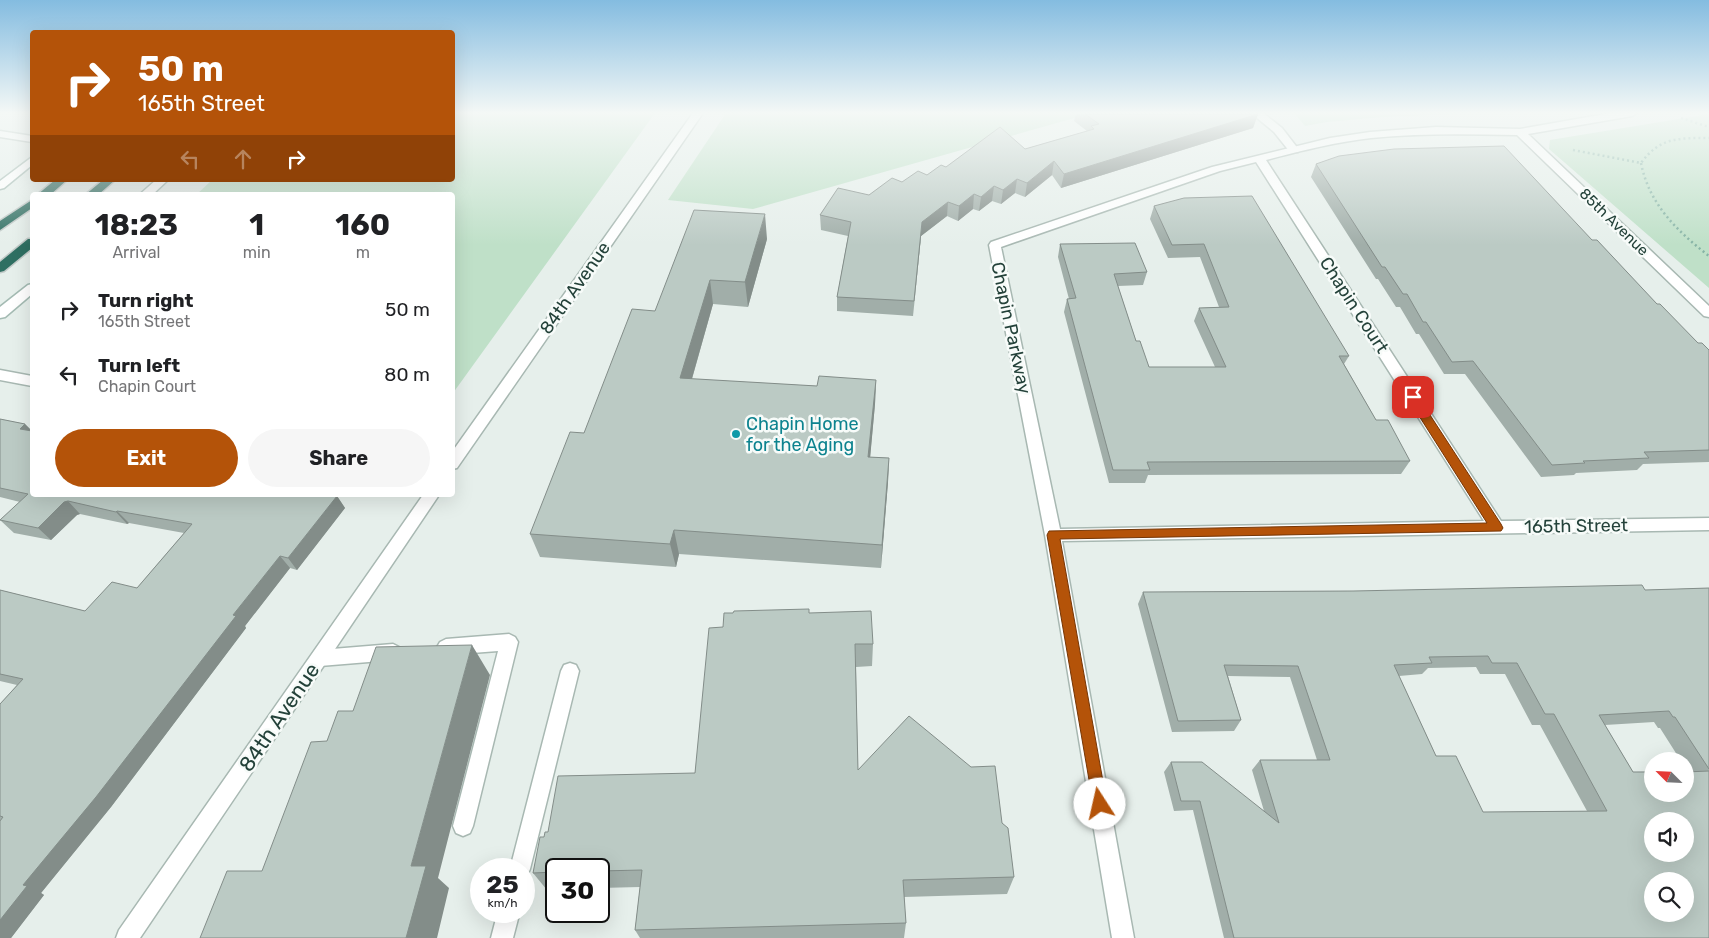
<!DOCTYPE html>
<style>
:root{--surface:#fff;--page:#f6f6f6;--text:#202124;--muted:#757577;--accent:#b45309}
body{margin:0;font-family:Rubik,sans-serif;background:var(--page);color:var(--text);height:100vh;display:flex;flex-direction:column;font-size:19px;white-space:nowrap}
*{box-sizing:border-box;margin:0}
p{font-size:16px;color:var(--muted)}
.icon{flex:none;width:28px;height:28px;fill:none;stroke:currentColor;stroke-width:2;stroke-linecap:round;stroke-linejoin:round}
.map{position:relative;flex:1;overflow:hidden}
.sheet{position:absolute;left:30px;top:192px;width:425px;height:305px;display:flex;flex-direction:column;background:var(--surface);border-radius:5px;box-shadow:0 5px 20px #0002}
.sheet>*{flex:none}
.banner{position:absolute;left:30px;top:30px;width:425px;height:152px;border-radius:5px;box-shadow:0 5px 20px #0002;background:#b45309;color:#fff;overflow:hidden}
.needle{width:32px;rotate:294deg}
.tools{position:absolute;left:1644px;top:752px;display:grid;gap:10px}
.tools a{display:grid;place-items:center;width:50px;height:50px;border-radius:50%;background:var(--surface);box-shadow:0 5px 20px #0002;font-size:25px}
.speed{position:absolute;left:470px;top:858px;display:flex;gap:10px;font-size:25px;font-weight:700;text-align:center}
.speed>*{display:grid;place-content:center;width:65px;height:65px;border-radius:50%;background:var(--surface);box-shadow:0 5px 20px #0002;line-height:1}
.speed small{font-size:12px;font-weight:400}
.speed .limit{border:2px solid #111;border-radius:8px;background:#fff;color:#111}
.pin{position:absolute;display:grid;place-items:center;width:42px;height:42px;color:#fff;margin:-21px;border-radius:10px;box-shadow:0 2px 8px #0006}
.me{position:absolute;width:55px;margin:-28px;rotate:350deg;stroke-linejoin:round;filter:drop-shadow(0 0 4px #0008)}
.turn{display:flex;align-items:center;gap:18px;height:105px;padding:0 25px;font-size:22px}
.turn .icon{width:65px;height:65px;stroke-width:2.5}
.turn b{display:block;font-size:35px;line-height:42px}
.lanes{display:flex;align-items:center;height:48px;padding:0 25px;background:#0003;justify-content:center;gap:25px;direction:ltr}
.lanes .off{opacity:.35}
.eta{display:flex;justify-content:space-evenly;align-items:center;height:85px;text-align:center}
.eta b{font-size:30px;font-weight:700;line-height:35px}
.cta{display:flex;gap:10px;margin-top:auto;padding:10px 25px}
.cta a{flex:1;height:58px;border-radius:30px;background:var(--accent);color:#fff;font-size:20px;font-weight:700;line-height:58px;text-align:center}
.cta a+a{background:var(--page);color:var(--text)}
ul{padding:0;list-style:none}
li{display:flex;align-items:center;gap:15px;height:65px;padding:0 25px}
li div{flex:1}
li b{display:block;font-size:19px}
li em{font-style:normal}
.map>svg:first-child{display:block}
.green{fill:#bfe0c8}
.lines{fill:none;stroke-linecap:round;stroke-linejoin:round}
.service-casing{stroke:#a8b8b2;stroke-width:3}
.minor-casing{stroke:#a8b8b2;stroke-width:3}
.secondary-casing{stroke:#a4bbb3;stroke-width:3}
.motorway-casing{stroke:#c2cac8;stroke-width:3}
.path{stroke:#86b3a5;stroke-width:2.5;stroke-dasharray:2 3;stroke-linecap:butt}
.service{fill:#fff;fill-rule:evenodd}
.minor{fill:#fff;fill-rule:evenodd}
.secondary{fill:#fff;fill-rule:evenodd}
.motorway{fill:#2f6f62;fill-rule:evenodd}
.wall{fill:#a1aea9;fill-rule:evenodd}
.shaded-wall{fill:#838d89}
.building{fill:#bbcac4;stroke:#838d89;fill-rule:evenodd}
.route{fill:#b45309;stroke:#753606}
.culture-dot{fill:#0f9aa8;stroke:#f7fbf9;stroke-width:2}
.labels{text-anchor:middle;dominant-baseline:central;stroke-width:5;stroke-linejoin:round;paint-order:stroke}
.far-street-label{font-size:15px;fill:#24423a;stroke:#f7fbf9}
.street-label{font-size:18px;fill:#24423a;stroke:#f7fbf9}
.culture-label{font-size:18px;fill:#0d838f;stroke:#f7fbf9;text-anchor:start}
.near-street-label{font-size:21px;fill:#24423a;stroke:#f7fbf9}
</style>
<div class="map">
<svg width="1709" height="938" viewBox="0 0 1709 938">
<rect width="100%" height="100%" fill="#e6efeb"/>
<path class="green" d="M453,113H655L453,393L452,195H196L212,180H452Z
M726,113H1092L753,209L668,200Z
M1473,113L1383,117L1327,122L1305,126L1294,113Z
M1709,114V288L1549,149L1550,140Z"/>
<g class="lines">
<defs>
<path id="service" d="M1251,113H1263L1282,128L1299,150L1298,152H1290L1274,132Z
M509,634L515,637L518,642L473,826L470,833L463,836L456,833L453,826L498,651L446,655L440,652L437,647L440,642L446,639Z
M393,644L399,647L402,652L399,657L393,660L320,666L314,664L311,658L314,652L320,650Z
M570,663L576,665L579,671L530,869L527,876L524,878V869H510L561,671L564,665Z
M498,911H520L513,938H491Z"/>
<path id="minor" d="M693,113H703L457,468L452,469V452Z
M1611,113H1637L1632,116L1528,134L1709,306V317L1704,316L1517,135C1468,134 1420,133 1371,138C1335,142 1301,151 1266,160L1501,521L1709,518V530L1062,541L1134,938H1112L1045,535L989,245L991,242L1212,167L1330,138L1370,132L1436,127L1520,129ZM1256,162L1484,521L1060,529L1001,247L1220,171Z
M0,131L32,136V142L0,137Z
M0,370L32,376V386L0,380Z
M423,495H439L140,938H116L119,930Z"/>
<path id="secondary" d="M32,157V165L4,188L0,189V181Z
M156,180H168L152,195H139Z
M32,284V294L5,317L0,318V307L28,285Z"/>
<path id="motorway" d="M55,180H67L50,195H37Z
M103,180H115L98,195H85Z
M32,200V208L0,230V221Z
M28,239H32V248L4,271L0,272V262Z"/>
</defs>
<use href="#service" class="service-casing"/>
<use href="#minor" class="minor-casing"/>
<use href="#secondary" class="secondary-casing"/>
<use href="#motorway" class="motorway-casing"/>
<path class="path" d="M1681,118L1709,127
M1573,150L1641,163C1660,137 1679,138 1709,138
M1641,163C1649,204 1677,231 1709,256"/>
<use href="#service" class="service"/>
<use href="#minor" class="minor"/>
<use href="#secondary" class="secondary"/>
<use href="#motorway" class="motorway"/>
</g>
<path class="wall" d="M1076,114H1258L1253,128L1061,188L1052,175L1025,197L1015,193L1001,204L992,201L979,211L973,209L958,221L947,216L921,236L913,316L837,311V297L848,236L821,230L820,215L869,195L902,182L927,175L946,167L1025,149L1087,131L1074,121Z
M1316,164L1592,240L1657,304L1698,343L1709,350V462L1643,464L1637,470L1576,473L1574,475L1541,477L1465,374H1444L1419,334H1416L1400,307H1396L1378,279H1376L1311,177Z
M1154,206L1349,356L1344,364L1376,420L1410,461L1401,474L1148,475L1145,483H1109L1064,312L1067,299H1069L1058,257L1060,244L1147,272L1143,285L1118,286L1136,341L1149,367H1215L1194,321L1199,308L1219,307L1200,257L1168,258L1150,219Z
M767,239L748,307L713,304L692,379L817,386L876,380L875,404L870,457L889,458L888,482L881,568L679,554L676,567L540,557L530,534L584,433L655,311Z
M0,419L25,424L32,431V495L337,496L345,508L297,570L290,568L245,626L246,628L111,807L41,893L44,895L11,938L0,820V704L17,685L0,681V590L85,611L137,588L184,533L129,523L127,524L80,514L77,515L51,540L14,533L0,520L20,502L0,497Z
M1709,588V938H1224L1193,810L1174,811L1164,772L1171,762L1264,811L1252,770L1260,760H1317L1290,677L1228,676L1241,720L1234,731L1172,732L1138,604L1143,592L1645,590ZM1476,667L1480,674H1505L1532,725H1540L1587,811L1483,812L1436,756L1399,676L1422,674L1428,668ZM1654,722L1658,728H1660L1681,761H1685V768L1687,771L1633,772L1605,725Z
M733,613H809L873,644L872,666L856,667L858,770L1002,823L1014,877L1007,894L904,897L906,923L904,938H640L635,930L640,887L599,888V869H556V889L547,890L533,873L544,837L548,832L695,773L723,627Z"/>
<path class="shaded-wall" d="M1258,114L1253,128L1061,188L1064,174Z
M1054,161L1052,175L1025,197L1027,183Z
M1017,179L1015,193L1001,204L1003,190Z
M994,186L992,201L979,211L981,197Z
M974,194L973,209L958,221L959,206Z
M948,202L947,216L921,236L913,316L922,222Z
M765,214L767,239L748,307L745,282Z
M710,280L713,304L685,403L680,378Z
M876,380L875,404L868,481V457Z
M25,424L32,431L20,429Z
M889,458L888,482L881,568L882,545Z
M337,496L345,508L297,570L288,558Z
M68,501L80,514L77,515L51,540L38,528L64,502Z
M117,511L129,523L127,524L116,512Z
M674,530L679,554L676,567L670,544Z
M280,556L290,568L245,626L246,628L111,807L41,893L44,895L11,938H0V920L23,885L233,615Z
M472,645L490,675L438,878L449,888L437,938H406L411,866Z"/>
<path class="building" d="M1085,114H1258L1064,174L1054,161L1027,183L1017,179L1003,190L994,186L981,197L974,194L959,206L948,202L922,222L914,301L837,297L851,222L820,215L838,188L869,195L892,178L902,182L918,171L927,175L941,165L946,167L1000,127L1025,149L1094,129L1091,126L1099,124Z
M1504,146L1592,240H1597L1657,304H1660L1698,343H1702L1709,350V450L1644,452L1649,458L1583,461L1585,463L1552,465L1473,361L1452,362L1426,322H1423L1407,294H1403L1385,267H1382L1316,164L1339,156L1394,149Z
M1252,196L1349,356H1339L1376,420H1388L1410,461L1147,462L1150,470H1113L1067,299L1076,298L1060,244L1135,243L1147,272L1114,274L1136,341H1140L1149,367H1226L1199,308L1229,307L1204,244L1172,245L1154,206L1184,198Z
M694,210L765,214L745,282L710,280L680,378L817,386L819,376L876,380L868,457L889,458L882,545L674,530L670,544L530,534L570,432L584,433L632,309L655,311Z
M0,419L25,424L20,429L32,431V495H334L337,496L288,558L280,556L233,615L236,616L96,797L23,885L27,886L0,920V821L3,817L0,816V704L23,679L0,674V590L85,611L112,582L137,588L192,524L117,511L116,512L68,501L64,502L38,528L0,520L28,494L0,488Z
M1642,585L1645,590L1709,588V769L1675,717H1673L1669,711L1599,715L1633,772H1652V794H1685V772L1709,771V938H1234L1200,801H1181L1171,762H1202L1279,823L1260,760H1330L1298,666L1224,665L1241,720L1178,721L1143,592L1353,591ZM1488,656L1492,663H1517L1545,714H1554L1607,811L1483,812L1456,756H1436L1394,665L1432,663L1429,657ZM1652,821H1685V854H1652ZM1652,881H1685V914H1652Z
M809,609V613L871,611L873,644H855L858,770L909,716L971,767L995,766L1002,823L1008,828L1014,877L903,880L906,923L635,930L642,870L599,871V869H556V872L533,873L540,837H544L545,832H548L558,776L695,773L709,628L723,627L724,613H733L734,611Z
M472,645L411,866H426L406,938H200L227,871H262L311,742L327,741L338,711H353L376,647Z"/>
<linearGradient id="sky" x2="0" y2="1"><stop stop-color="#84bce0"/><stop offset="0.46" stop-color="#f4f8f6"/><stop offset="1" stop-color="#f4f8f6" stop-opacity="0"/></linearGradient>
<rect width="1709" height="245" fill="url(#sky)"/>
<path class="route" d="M1413,394L1417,395L1501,524L1503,528L1501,531L1060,539L1107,804L1105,809L1100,811L1094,809L1047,535L1049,531L1487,523L1407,397Z"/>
<circle class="culture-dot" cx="736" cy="434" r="5"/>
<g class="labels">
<g class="far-street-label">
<text transform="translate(1614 222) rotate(44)">85th Avenue</text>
</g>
<g class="street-label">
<text transform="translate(575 288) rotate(-55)">84th Avenue</text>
<text transform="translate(1354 305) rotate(57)">Chapin Court</text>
<text transform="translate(1011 328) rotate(78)">Chapin Parkway</text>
<text transform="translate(1576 526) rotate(-1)">165th Street</text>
</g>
<g class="culture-label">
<text x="746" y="424">Chapin Home<tspan x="746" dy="21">for the Aging</tspan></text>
</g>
<g class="near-street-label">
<text transform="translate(279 717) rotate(-56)">84th Avenue</text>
</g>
</g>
</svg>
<div class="tools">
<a><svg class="needle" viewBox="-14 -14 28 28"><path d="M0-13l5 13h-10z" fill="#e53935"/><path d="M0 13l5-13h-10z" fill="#757577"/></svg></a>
<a><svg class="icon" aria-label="sound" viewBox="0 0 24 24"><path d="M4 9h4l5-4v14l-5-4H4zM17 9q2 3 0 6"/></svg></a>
<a><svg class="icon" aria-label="search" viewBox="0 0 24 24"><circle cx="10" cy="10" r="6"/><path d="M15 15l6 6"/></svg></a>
</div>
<div class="speed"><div>25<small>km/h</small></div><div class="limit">30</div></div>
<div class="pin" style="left:1413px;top:397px;background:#d93025"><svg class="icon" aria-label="arrive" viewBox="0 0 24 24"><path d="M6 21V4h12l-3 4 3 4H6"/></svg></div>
<svg class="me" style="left:1100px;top:804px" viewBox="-20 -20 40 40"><circle r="19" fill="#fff"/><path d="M0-13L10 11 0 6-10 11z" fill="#b45309"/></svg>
<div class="banner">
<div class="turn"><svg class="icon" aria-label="right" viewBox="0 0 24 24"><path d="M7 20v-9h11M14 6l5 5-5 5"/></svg><div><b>50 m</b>165th Street</div></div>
<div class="lanes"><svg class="icon off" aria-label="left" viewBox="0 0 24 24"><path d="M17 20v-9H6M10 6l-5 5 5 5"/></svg><svg class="icon off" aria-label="ahead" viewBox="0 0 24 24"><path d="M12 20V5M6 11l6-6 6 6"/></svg><svg class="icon" aria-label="right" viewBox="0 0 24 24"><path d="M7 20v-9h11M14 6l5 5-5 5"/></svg></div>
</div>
<section class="sheet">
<div class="eta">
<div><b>18:23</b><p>Arrival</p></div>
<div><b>1</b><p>min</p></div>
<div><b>160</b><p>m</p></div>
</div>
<ul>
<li><svg class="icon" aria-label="right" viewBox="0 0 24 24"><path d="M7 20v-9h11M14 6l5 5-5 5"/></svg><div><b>Turn right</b><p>165th Street</p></div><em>50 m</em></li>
<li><svg class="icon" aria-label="left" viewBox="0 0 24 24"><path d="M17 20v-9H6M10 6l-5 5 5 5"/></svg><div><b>Turn left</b><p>Chapin Court</p></div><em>80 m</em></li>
</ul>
<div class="cta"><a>Exit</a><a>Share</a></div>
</section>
</div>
